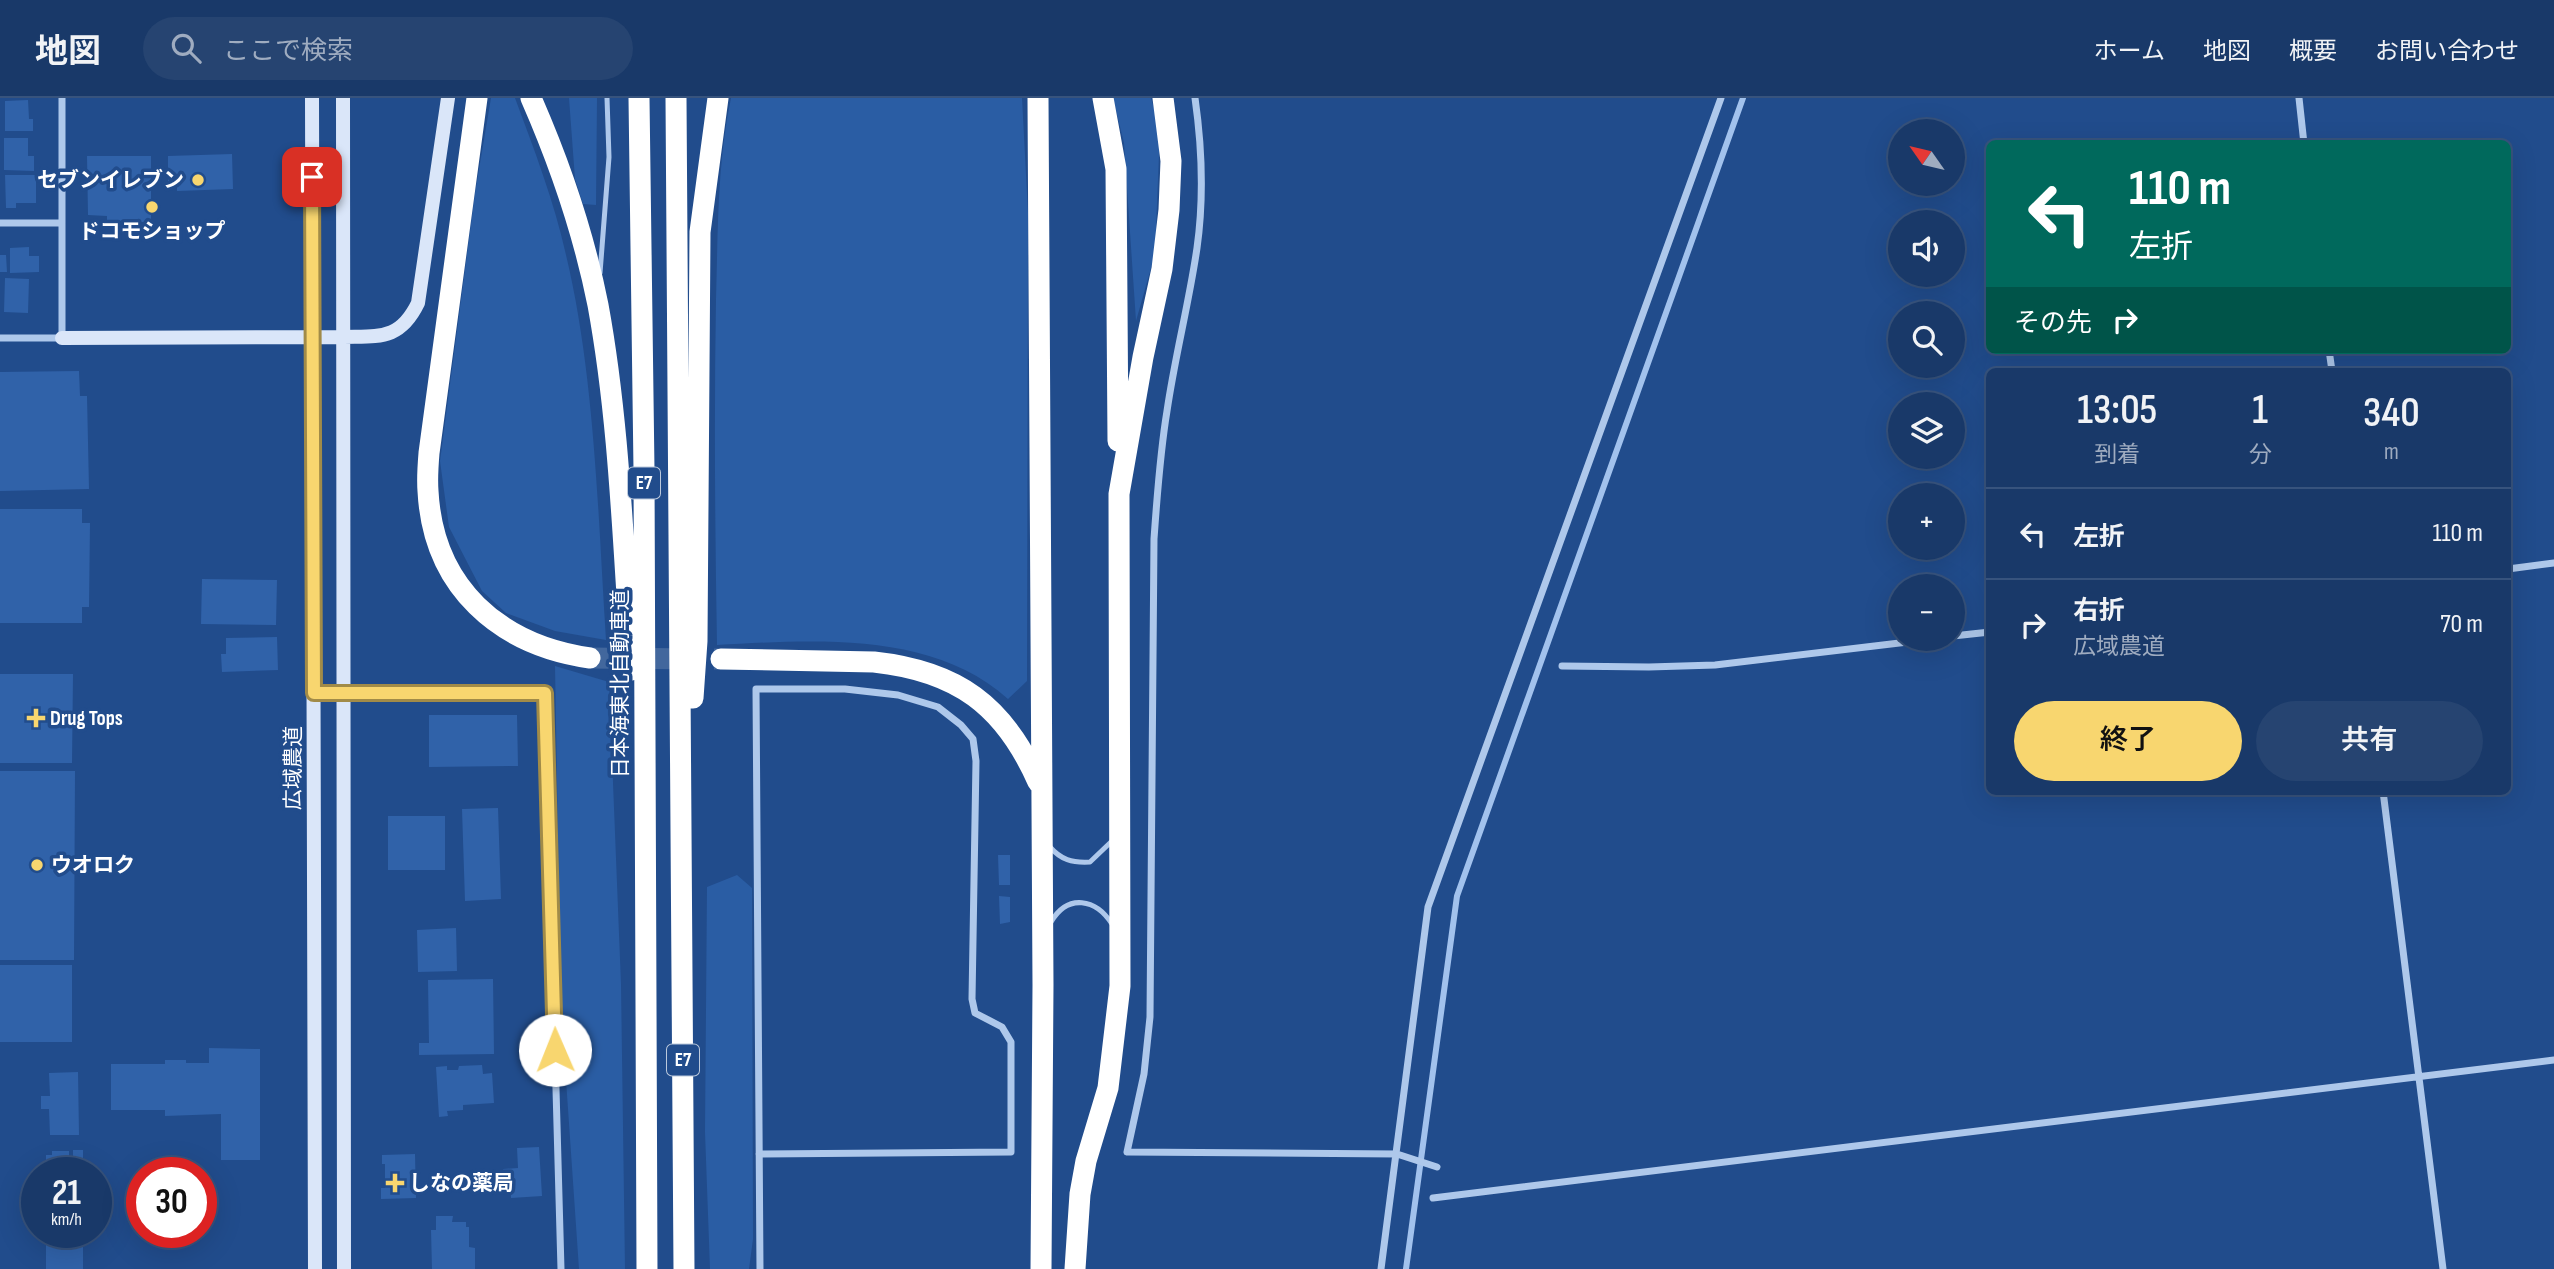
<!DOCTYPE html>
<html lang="ja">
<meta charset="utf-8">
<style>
:root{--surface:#193969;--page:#264471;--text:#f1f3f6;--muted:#9facc0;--line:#37537d;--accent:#f8d66f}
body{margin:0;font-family:"Sofia Sans Condensed","Noto Sans JP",sans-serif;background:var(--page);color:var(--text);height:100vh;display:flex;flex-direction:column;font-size:26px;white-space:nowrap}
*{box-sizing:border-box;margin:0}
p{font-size:23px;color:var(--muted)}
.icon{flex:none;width:38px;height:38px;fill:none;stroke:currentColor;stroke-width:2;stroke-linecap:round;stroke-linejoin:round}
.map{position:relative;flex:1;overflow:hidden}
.panel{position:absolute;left:1986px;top:270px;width:525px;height:427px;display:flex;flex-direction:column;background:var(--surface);border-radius:10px;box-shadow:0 7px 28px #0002,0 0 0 2px var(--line)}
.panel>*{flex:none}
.top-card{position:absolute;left:1986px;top:42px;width:525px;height:214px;border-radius:10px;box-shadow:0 7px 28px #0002,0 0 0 2px var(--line);background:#00695c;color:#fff;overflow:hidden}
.needle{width:46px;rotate:304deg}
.fabs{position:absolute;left:1888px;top:21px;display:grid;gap:14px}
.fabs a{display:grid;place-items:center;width:77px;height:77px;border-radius:50%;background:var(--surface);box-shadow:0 7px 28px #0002,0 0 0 2px var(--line);font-size:35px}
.speed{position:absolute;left:21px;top:1059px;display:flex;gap:14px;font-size:35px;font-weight:700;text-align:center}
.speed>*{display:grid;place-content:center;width:91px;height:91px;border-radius:50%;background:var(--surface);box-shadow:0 7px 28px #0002,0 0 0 2px var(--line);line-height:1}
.speed small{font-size:18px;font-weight:400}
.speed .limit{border:10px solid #d22;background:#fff;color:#111}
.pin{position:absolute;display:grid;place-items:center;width:60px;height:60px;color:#fff;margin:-30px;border-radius:14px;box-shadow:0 4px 10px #0006}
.me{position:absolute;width:77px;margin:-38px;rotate:359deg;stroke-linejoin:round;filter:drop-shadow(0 0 5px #0008)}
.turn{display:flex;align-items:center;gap:24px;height:147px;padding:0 28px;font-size:32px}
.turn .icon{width:91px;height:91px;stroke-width:2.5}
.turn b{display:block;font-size:49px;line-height:60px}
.then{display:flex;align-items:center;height:66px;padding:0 28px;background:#0003;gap:14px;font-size:26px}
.eta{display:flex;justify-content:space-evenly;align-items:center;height:119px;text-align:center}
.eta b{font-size:42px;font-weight:600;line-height:49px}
.cta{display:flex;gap:14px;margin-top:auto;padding:14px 28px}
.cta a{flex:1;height:80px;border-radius:42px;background:var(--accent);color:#111;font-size:28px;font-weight:600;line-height:80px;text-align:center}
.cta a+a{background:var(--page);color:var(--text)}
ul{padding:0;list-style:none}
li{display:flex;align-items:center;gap:21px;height:91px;padding:0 28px;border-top:2px solid var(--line)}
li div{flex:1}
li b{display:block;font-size:26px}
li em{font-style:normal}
header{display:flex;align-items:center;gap:42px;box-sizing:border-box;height:98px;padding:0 35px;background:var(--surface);border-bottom:2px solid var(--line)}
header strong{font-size:33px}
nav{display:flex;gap:38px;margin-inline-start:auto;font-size:24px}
.search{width:490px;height:63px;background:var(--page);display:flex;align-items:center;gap:18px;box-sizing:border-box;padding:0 24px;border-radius:38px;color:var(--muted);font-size:26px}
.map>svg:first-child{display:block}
.green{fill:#2a5da4}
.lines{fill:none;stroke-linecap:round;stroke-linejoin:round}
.stream{stroke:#a2c2ed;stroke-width:6}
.building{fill:#3062a9}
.highway-tunnel{stroke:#42679d;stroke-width:21;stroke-dasharray:21 10;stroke-linecap:butt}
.lane{stroke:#aec8eb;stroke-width:5}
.street{stroke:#aec8eb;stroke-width:7}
.secondary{stroke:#dae6f9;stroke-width:14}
.highway{stroke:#fff;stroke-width:21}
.route-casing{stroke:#a18b48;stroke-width:18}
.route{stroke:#f8d66f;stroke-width:12}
.poi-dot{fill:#f8d66f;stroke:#214c8c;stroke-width:2.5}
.labels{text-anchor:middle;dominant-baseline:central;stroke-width:7;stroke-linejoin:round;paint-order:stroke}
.shield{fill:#214c8c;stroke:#bcc9dc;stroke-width:2}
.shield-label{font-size:19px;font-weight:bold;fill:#fff}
.poi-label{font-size:21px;font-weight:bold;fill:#fff;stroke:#214c8c;text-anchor:start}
.street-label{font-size:21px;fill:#fff;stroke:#214c8c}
</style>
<header>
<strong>地図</strong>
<div class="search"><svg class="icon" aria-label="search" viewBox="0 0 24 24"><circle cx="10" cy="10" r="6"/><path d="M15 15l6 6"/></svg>ここで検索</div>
<nav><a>ホーム</a><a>地図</a><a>概要</a><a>お問い合わせ</a></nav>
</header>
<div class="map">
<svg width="2554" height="1171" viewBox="0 0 2554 1171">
<rect width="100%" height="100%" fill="#214c8c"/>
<path class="green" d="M491,0H515C534,51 554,103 566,157C595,278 598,418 606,542L555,533L506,515L482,493L449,429L440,363L475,95Z
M569,0H597L596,107L583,106L575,81Z
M731,0H1022L1028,115L1027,583L1008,601C932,532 812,542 717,547C715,432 714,317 716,201C718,134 717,66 731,0Z
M1113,0H1151L1160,32L1155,156L1136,223L1124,45Z
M555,568L609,584L621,886L625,1171H579L561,909Z
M737,777L752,790L753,1141L749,1171H710L705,1034L707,789Z"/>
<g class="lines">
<path class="stream" d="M1406,1171L1457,798L1743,0"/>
</g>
<path class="building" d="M28,2L29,21H33V33H5V3Z
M4,40H28V58H34V73L4,72Z
M232,56L233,91L177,93V88L168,89V58Z
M87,58H151V124H107V118L88,117Z
M5,77H36V105H16V110H6Z
M29,149V158H39V174L10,175V150Z
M0,157H6L7,174H0Z
M5,180L29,181L28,215L4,214Z
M79,273L80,298H87L89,391L0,393V274Z
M0,411H82V425H90L89,509H82V525H0Z
M202,481L277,482L276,527L201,526Z
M277,539L278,572L222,574L221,556H226V540Z
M0,576H73L72,665H0Z
M429,617H517L518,668L429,669Z
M0,673H75L74,862H0Z
M498,710L501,801L465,803L462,711Z
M388,718H445V772H388Z
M998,757H1010V787H999Z
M999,798L1010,799V824L1000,826Z
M456,830L457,873L418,874L417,832Z
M0,867H72V944H0Z
M493,881L494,956L419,957V945H429L428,882Z
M209,950L260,951V1062H221V1016L165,1018V1012H111V966H165V962H186V965H209Z
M482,967L483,976L492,975L494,1005L463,1007V1012L447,1013L448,1018L439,1019L436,969L447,968V972H458L459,968Z
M78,974L79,1037H50L49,1011H41V998H50L49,975Z
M539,1049L542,1098L511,1100L510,1086H504L503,1071L518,1070L517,1050Z
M73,1052H83V1074H46V1057H52V1053H69V1058H73Z
M415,1056L416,1100L381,1101V1090H385V1066H382V1057Z
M436,1118H453L452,1124H466V1129H469V1149L475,1150V1171H432L431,1132H436Z
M46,1134H83V1171H46Z"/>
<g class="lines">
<path class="highway-tunnel" d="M590,560L721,561"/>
<path class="lane" d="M600,175L609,59L607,0
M1049,748C1061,762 1072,765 1090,764L1112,743
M1051,824C1068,795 1096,801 1112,826"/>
<path class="street" d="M1195,0C1202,49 1204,100 1197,150C1189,205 1175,258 1167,313C1160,355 1157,398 1154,441L1150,919L1144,976L1127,1054L1397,1056L1437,1069
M2299,0L2304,46
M0,125H62
M0,240H62V0
M2329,252L2332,273
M2508,471L2554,465
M1953,538L1990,534
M1562,568L1649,569L1715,567L1933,541
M314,595H545L561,1171
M2383,693L2443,1171
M759,1056L1011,1054V944L1002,929L975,915L972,901L976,663L973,641L961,627L938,609L898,597L845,591H756L760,1171
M1433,1100L2554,962
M1381,1171L1428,809L1721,0"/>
<path class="secondary" d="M312,0L315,1171
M343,0L344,1171
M62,240L344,239C380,238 400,242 418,205L448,0"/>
<path class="highway" d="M477,0L429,355C428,367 427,380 428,393C433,489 499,547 590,560
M531,0C560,66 584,137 598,207C620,327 623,451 632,572
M639,0L644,372L647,1171
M676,0L684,1171
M1038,0L1043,887L1041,1171
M1103,0L1116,71L1118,343
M721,561L874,564C957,573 1004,607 1038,684
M693,600L697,543L700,134L718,0
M1075,1171L1080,1096L1086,1063L1108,990L1120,888L1119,396L1143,259L1162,171L1169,112L1171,63L1163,0"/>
</g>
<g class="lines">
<defs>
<path id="route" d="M312,79L314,595H545L555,952"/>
</defs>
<use href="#route" class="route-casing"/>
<use href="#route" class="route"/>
</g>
<g class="poi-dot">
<circle cx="198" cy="82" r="7"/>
<circle cx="152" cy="109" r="7"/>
<path d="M32.5 609.5h7v7h7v7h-7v7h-7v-7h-7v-7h7z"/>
<circle cx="37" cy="767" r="7"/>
<path d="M391.5 1074.5h7v7h7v7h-7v7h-7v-7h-7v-7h7z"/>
</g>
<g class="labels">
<g class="shield">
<rect x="628" y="369.5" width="32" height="31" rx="5"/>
<rect x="667" y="946.5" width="32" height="31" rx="5"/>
</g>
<g class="shield-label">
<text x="644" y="385">E7</text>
<text x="683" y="962">E7</text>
</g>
<g class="poi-label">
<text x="184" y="82" text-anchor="end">セブンイレブン</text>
<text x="152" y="133" text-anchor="middle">ドコモショップ</text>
<text x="50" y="620">Drug Tops</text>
<text x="51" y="767">ウオロク</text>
<text x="409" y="1085">しなの薬局</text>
</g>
<g class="street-label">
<text transform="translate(620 586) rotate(-90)">日本海東北自動車道</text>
<text transform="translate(293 670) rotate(-90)">広域農道</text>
</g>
</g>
</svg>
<div class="fabs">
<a><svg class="needle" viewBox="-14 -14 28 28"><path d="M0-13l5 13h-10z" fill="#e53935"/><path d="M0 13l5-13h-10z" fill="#9facc0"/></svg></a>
<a><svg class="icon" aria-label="sound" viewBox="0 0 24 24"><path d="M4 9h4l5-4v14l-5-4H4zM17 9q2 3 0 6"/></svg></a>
<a><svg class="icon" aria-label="search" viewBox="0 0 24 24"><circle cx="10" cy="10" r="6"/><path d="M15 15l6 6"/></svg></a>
<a><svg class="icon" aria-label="layers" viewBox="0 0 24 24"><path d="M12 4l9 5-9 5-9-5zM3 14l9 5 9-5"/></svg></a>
<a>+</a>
<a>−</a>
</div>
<div class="speed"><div>21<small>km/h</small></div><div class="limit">30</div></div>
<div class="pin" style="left:312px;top:79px;background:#d93025"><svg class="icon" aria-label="arrive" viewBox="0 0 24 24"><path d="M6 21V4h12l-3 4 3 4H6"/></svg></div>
<svg class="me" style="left:555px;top:952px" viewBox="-20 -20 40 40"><circle r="19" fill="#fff"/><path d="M0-13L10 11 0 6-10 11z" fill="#f8d66f"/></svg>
<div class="top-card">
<div class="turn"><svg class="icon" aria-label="left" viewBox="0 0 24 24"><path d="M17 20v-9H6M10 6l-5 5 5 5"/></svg><div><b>110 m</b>左折</div></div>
<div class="then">その先<svg class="icon" aria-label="right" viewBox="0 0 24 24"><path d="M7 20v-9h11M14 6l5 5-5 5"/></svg></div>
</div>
<section class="panel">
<div class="eta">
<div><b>13:05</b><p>到着</p></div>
<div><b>1</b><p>分</p></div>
<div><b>340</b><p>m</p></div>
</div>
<ul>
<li><svg class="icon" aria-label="left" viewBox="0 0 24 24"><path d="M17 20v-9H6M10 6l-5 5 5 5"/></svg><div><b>左折</b></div><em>110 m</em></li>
<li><svg class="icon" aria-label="right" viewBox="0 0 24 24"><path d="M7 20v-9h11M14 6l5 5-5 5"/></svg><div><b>右折</b><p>広域農道</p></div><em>70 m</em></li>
</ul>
<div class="cta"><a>終了</a><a>共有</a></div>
</section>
</div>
